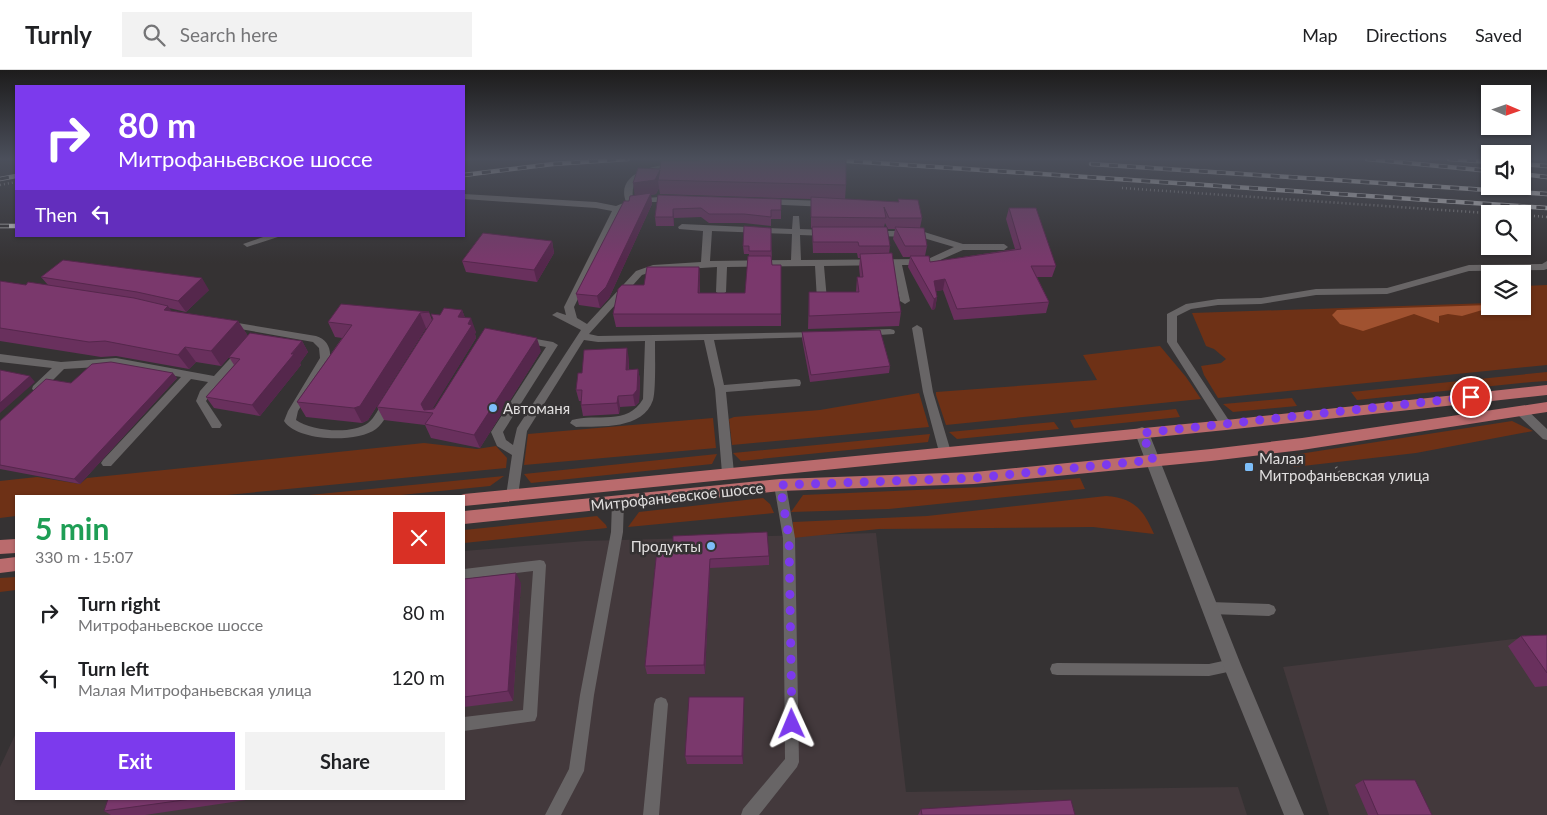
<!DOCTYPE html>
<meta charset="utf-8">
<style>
:root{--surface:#fff;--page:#f2f2f2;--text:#202124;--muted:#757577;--line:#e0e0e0;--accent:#7c3aed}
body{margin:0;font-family:Lato,sans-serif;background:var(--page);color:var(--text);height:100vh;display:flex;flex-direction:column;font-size:19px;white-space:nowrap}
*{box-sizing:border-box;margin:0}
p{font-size:16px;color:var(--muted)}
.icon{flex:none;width:28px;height:28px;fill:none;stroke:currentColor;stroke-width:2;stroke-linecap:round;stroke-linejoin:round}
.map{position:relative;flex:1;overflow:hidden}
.drawer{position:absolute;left:15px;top:425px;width:450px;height:305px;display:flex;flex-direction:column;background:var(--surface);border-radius:0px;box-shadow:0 1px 4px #0004}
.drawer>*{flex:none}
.top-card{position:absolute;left:15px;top:15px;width:450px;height:152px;border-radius:0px;box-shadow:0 1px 4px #0004;background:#7c3aed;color:#fff;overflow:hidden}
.needle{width:32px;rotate:92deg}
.fabs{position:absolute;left:1481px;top:15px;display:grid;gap:10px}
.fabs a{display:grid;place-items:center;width:50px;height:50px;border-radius:0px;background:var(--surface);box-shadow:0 1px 4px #0004;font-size:25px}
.pin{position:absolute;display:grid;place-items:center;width:42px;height:42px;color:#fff;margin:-21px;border:2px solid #fff;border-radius:50%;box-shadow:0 1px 5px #0007}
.me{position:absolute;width:55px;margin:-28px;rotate:359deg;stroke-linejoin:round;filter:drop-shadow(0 0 4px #0008)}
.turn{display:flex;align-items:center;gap:18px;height:105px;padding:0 20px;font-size:22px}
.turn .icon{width:65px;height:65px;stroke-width:2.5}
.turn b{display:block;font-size:35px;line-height:42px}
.then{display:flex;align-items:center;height:48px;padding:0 20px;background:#0003;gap:10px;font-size:19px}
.round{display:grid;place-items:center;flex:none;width:52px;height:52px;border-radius:0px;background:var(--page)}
.head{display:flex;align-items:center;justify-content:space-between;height:85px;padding:0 20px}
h1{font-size:30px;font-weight:700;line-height:38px;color:#1e9e55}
.cta{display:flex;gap:10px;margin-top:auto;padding:10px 20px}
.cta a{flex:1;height:58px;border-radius:0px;background:var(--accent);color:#fff;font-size:20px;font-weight:700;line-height:58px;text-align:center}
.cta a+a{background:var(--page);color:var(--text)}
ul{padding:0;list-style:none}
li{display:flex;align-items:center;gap:15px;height:65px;padding:0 20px}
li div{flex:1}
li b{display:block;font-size:19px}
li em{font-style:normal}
header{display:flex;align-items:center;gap:30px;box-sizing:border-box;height:70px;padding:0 25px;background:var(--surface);border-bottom:1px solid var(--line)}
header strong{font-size:24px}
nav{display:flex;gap:28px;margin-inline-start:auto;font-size:18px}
.search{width:350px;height:45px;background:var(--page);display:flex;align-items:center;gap:12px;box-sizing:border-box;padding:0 18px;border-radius:0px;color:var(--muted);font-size:19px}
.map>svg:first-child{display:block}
.built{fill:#43393c}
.green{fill:#6e3116}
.forest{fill:#a05230}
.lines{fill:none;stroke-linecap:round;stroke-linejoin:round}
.path-far1{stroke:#878585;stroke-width:2.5;stroke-dasharray:1 3;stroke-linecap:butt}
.path{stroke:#878585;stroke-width:3;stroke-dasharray:1 4;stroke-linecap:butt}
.lane{fill:#686566;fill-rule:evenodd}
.secondary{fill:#686566;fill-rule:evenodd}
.primary{fill:#ba6b6d;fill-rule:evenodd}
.rail-casing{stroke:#c5c3c3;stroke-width:4.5}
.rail{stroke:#353233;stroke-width:3;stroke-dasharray:9;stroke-linecap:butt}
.wall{fill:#69305d}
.shaded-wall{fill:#55274c}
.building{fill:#7a386c;stroke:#55274c}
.route{stroke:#7c3aed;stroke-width:9;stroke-dasharray:0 16.2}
.poi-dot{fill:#7dbef9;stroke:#353233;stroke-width:2}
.labels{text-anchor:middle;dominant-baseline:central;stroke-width:5;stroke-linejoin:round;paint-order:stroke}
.poi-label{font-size:15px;fill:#e1dfdf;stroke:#353233;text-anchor:start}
.street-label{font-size:15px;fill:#e1dfdf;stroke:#353233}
</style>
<header>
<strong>Turnly</strong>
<div class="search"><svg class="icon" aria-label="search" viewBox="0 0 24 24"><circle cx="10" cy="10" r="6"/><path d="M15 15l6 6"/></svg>Search here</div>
<nav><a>Map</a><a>Directions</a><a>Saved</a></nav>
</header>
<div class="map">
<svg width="1547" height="745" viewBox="0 0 1547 745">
<rect width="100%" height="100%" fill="#353233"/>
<path class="built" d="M876,463L906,722L1238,717L1247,745H0V697L16,663V729H464V481L585,471Z
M1547,565V745H1329L1283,597Z"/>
<path class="green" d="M1547,215V295L1218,328L1204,305L1201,296L1221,293L1226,289L1214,279L1206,276L1192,243L1490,233V236H1522L1523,216Z
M1160,276L1186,307L1201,329L946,355L936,325V322L1097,310L1083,285Z
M1547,302V311L1532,312L1357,330L1351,322Z
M919,323L929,357L732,375L729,349L734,347L820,340Z
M1292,328L1297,336L1233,342L1223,334Z
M1176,339L1180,347L1074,358L1070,350Z
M713,348L716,378L524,395L528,364Z
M1512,351L1533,361L1416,383L1294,397L1286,386Z
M1054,352L1059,359L957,369L949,362Z
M930,364L928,372L741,391L733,383Z
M424,373L477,379L496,376L507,388L506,398L216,426H16V446L0,448V411L37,407L80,414L87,408Z
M717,384L712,394L531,413L524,404Z
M504,406L490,416L391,426H299Z
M1080,408L1085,419L889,439L791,442L803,425L984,417Z
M1106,426C1134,428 1143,439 1154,464L1093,457L879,459L793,468V452L927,446Z
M763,428L770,434L774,443L628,457L639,442Z
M597,446L606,455L607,458L464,473V460Z
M16,507V520L0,522V508Z"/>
<path class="forest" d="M1490,235L1513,236L1511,240L1501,242L1489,238L1462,246L1448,244L1439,246V253L1414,244L1363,261L1340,254L1332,245L1337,240Z"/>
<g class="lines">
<path class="path-far1" d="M0,115L16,112
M1122,118L1501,144
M1522,145L1547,147"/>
<path class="path" d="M1336,397L1343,408"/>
<path class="lane" d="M674,94H677V98C658,101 629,100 633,129L672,126L676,129L672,132H638L621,141L574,237L577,248L587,254L636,201L653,195L701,192L703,161L679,159L678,157L682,154L792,159L793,146H799L800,159L827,160L831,163L827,166L800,165L801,190L928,189L954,177L920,167L870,166L869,164L873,161H921L963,174H1004L1008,177L1004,180H963L929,195H902L910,231L905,234L900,231L893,195L824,196L827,230L822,233L817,230L815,196L727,197L726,222L721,225L716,222L717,197L654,201L642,205L589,264L598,266L821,262L822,264L821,266L817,267L714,270L724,315L796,309L800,310L801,313L800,316L726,322L734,403L732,406H724L722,403L715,319L704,270L655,271C655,284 656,320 653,330C643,360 601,356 576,357L570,353L572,350C596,343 628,356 643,329L645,271L598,272L584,270L527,361L518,426L516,429H508L506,426L512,385L497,376L491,362L546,277L525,273L520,270L525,267L553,272L558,275L503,362L506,370L513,375L517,358L581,260L552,245L557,242L566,245L564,237L612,141L596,138L464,129V124L596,132L616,136L626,132C615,103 654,95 674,94ZM712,161L792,164L791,190L710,191Z
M765,129L827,131L831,134L827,137L762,134L761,132Z
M266,166H281L247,177L243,174Z
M1547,191V199L1544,200L1469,201L1387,224L1316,225L1261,234L1218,235L1191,239L1177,246V272L1230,352L1232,355L1230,358H1222L1167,272V244L1186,234L1218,229L1261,228L1316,219L1387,218L1469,195L1542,194Z
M226,251L316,266C326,269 331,277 330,288L298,341L296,350C311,361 352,365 368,353C375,348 379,337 384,330H392L393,333C389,341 384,353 376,359C357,373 298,372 284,351L288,341L320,288L319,278L313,272L223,256L221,254Z
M917,255L922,258L933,322L951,382L949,385H941L939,382L923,322L912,258Z
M890,259L894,260L895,262L894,264L865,266L860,263L865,260Z
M241,280L245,281L246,283L245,285L209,326L206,331L222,355L220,358H212L196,331L200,321L208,312L191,309L111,396H103L101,393L103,390L181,307L116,296L64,299L41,322L37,323L32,319L33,316L52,298L0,292V284L61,292L116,288L214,306L237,281Z
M1520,336L1524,337L1547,359V370L1543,369L1516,343L1515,340Z
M780,410L784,412L786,415L795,468L799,692L797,697L759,745H741L743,739L785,689L783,468L774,415L776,412Z
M618,427L622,429L624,432L623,462L594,625L584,701L561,745H545L569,699L580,625L611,462L612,432L614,429Z
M540,490L544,491L546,495L537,646L535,651L464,661V647L523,640L533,501L464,509V499Z
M1210,532L1269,534L1274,536L1276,540L1274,544L1269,546L1210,544L1205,542L1203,538L1205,534Z
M1232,589L1237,590L1239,595L1237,600L1209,606L1057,605L1052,604L1050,599L1052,594L1057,593L1209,594Z
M661,627L666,629L668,634L659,745H643L654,634L656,629Z"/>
<path class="secondary" d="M1142,357L1147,359L1149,363L1241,595L1304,745H1284L1223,595L1135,363L1137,359Z"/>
<path class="primary" d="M1547,315V325L1226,360L464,436V426H458L464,424L1226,350Z
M1547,332V342L1302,380L1211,391L974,414L780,421L464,454V441L780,409L974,402L1211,379L1302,368Z
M16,469V483L0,484V470Z
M16,487V501L0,503V489Z"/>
<defs>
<path id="rail" d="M818,89L1547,138
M1367,89L1490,101
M1449,89L1490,92
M1091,94L1547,124
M1522,94L1547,96
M1522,104L1547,107
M464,105L553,94L628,89
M0,109L16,106
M0,156H16"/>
</defs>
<use href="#rail" class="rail-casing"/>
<use href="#rail" class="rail"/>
</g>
<path class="wall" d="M638,98L846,115L845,129L898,132V129L922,148L920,158L927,176L925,186L930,192L1015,179L1006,149L1009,138L1056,196L1052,207H1037L1049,232L1046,243L954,250L943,220L936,221L937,227L935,239L932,240L908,197L910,187H903L893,169L895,159H888L885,153L884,157L890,176L889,184L901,242L899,256L808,259L809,222H856L857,207H860L859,197L860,188H858L857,183H813L812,158H811V129L660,124L659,118L656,124L651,125L652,134L609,228L600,238L579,235L576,224L629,131L635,125Z
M658,125L781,129V149H771V156L744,153H709L701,147L674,148V156H656L655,147Z
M771,158L772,195H781V256L616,257L613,244L644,215L699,197L700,209V223H745L749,184H744L743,176Z
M552,171L554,183L537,212L466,202L462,191Z
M41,207L209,220L186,242L169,238L171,241L238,251L248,266L302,271L308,282L300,293L301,295L260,346L214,338L206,327L234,295L229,287L221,296L196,292L189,299L116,286L101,287L0,271V211L26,215H48Z
M462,240L465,248L476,262L475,264L476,268L432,339L541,281L480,378L431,368L425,355L384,350L377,337L427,258H426L368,350L362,353L306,347L297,332L342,268L335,267L328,252L429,242L432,250L433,249L431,244L440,245Z
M802,262L890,296L889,303L810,312L802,269Z
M629,289V300L638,299L640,310L639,332L635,336L620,337L619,344L583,346L581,335V331H579L576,320L582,303Z
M177,308L80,414L0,399V351L71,313Z
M657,479L769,486V495L710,498L705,604H647L645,596Z
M464,509L521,513L513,631L464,637Z
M1547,565V616L1535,617L1508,576L1521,566Z
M744,627V636L743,694H687L685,686Z
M1363,710L1432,745H1368L1355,715Z
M108,729H246V730L145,745H111L104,741Z
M921,739L1075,745H918Z"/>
<path class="shaded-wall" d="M660,100L658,110L659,118L656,124L651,125L652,134L609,228L600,238L597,226L635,128L633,113Z
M673,139L674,148V156L673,147Z
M552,171L554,183L537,212L534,200Z
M699,197L700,209L699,236L698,223Z
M202,208L209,220L186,242L178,231Z
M945,209L943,220L932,222L934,211Z
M937,227L935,239L932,240L934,229Z
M168,236L178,251L164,240Z
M462,240L467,253L458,247Z
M420,243L426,258L368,350L362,353L354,338Z
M471,248L476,262L475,264L476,268L430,343L425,342L421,334Z
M238,251L248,266L221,296L211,281Z
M537,268L541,281L480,378L474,365Z
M302,271L308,282L300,293L301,295L260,346L252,335Z
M185,277L196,292L189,299L178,285Z
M627,278L629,289L628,311L626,300Z
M638,299L640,310L639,332L635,336L633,325Z
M173,303L177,308L80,414L74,409Z
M30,306L35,312L0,343V333Z
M618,326L620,337L619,344L617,333Z
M710,489V498L705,604L704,595Z
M516,503L521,513L513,631L508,621Z
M744,627V636L743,694L742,686Z"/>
<path class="building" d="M700,89H846V115L658,110L660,100L655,110L633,113L638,98L660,99L661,91H699Z
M651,123L606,217L597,226L576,224L624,131H629L630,126Z
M658,125L781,129V140H771V147L744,144H709L701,138L673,139V147H655Z
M811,127L899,132L898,129L918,130L922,148H889L884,137L886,148L811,147Z
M1009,138H1036L1056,196H1031L1049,232L957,239L945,209L934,211L937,227L934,229L910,186H929L930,192L1021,179Z
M744,156L771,158V181H749V176H743Z
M812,157H887L890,176H859L858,172H813Z
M895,157L924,158L927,176H905Z
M483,163L552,171L534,200L462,191Z
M892,183L901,242L809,246V222H859L857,207H863L860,184Z
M748,186H771L772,195H781V244H613L618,219L622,215H644L647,197H699L698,223H745Z
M63,190L202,208L178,231L137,222L41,207Z
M0,211L26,215L28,212L134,228L168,236L164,240L238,251L211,281L185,277L178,285L105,271L89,272L0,258Z
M341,234L429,242L420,243L360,336L354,338L297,332L352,255L328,252Z
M444,238L462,240L458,247L471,248L468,254L472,255L421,334L424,340L434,339L485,258L537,268L474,365L425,354L433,343L377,337L433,249L431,244L440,245Z
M880,260L890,296L811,305L802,262Z
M250,263L302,271L291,284H294L252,335L206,327L240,289L229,287Z
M627,278L626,300L638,299L637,320L633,325L618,326L617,333L581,335L582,320H576L578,303H582L584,280Z
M111,292L173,303L74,409L0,395V351L46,309L71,313L92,294Z
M0,300L30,306L0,333Z
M767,462L769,486L710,489L704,595L645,596L657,479H673V466Z
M516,503L508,621L464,627V509Z
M1547,565V603L1521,566Z
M689,627H744L742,686H685Z
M1363,710H1415L1432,745H1378Z
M108,729H191L104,741Z
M1071,730L1075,745H922L921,739Z"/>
<linearGradient id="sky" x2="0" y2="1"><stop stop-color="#1d1c1c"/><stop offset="0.46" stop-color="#4b4f5b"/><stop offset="1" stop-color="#4b4f5b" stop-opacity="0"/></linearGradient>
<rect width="1547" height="193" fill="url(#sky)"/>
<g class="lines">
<path class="route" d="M792,654L789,468L780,415L974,408L1153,390L1142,363L1471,327"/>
</g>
<g class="poi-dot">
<circle cx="493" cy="338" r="5"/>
<rect x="1244" y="392" width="10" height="10" rx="2.5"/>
<circle cx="711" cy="476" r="5"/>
</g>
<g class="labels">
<g class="poi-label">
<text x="503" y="338">Автоманя</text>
<text x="1259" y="388">Малая<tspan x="1259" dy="17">Митрофаньевская улица</tspan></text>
<text x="701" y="476" text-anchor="end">Продукты</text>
</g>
<g class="street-label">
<text transform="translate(677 426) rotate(-6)">Митрофаньевское шоссе</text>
</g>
</g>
</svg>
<div class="fabs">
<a><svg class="needle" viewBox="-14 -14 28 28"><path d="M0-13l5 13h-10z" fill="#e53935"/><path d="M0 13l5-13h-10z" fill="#757577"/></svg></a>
<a><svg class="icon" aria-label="sound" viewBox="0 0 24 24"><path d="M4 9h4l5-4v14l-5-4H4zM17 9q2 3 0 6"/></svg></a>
<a><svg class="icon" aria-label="search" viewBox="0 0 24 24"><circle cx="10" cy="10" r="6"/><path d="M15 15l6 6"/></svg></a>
<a><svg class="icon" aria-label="layers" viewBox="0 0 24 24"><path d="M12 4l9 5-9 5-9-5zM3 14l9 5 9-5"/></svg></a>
</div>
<div class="pin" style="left:1471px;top:327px;background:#d93025"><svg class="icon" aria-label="arrive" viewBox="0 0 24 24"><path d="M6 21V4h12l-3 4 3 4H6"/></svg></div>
<svg class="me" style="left:792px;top:654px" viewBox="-20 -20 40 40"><path d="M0-17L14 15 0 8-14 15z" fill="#7c3aed" stroke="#fff" stroke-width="4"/></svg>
<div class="top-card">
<div class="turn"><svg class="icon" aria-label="right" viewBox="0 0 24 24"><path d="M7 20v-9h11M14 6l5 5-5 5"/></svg><div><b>80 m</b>Митрофаньевское шоссе</div></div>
<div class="then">Then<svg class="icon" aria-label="left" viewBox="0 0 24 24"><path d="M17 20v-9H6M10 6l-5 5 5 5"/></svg></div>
</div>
<section class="drawer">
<div class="head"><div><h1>5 min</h1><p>330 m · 15:07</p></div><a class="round" style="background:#d93025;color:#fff"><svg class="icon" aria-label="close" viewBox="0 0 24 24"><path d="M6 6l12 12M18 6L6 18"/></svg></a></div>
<ul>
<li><svg class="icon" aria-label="right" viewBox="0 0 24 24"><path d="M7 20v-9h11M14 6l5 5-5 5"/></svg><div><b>Turn right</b><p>Митрофаньевское шоссе</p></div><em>80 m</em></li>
<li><svg class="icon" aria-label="left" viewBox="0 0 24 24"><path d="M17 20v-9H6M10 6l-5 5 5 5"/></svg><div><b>Turn left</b><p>Малая Митрофаньевская улица</p></div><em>120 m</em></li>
</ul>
<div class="cta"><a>Exit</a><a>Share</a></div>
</section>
</div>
